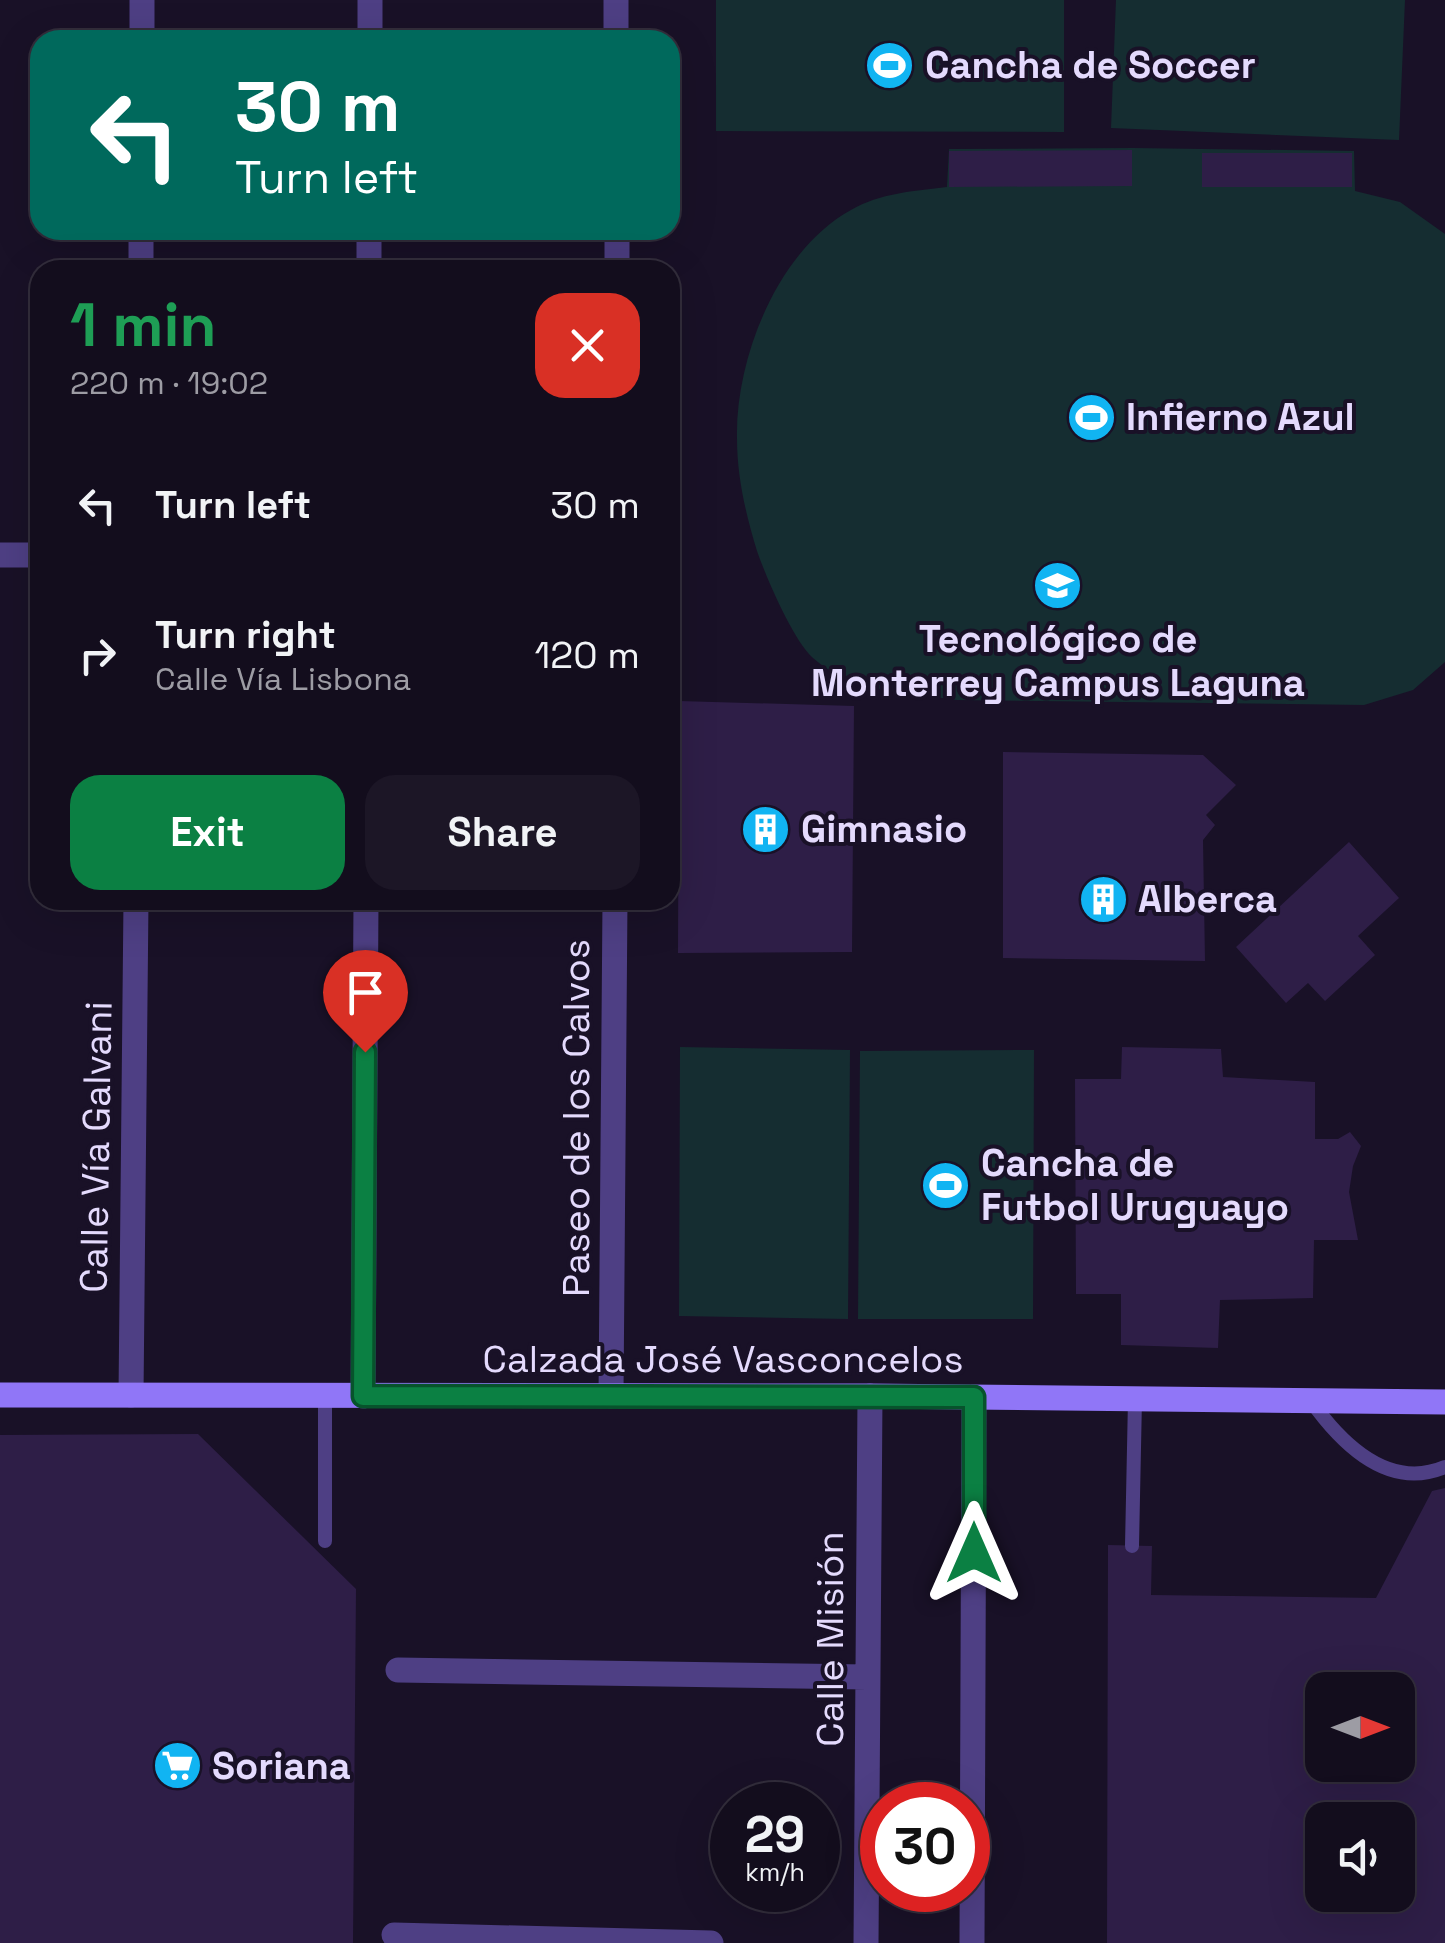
<!DOCTYPE html>
<meta charset="utf-8">
<style>
:root{--surface:#130d1d;--page:#1c1626;--text:#f1f3f6;--muted:#9d9ca4;--line:#322d3b;--accent:#0b8043}
body{margin:0;font-family:"Space Grotesk",sans-serif;background:var(--page);color:var(--text);height:100vh;display:flex;flex-direction:column;font-size:38px;white-space:nowrap}
*{box-sizing:border-box;margin:0}
p{font-size:32px;color:var(--muted)}
.icon{flex:none;width:55px;height:55px;fill:none;stroke:currentColor;stroke-width:2;stroke-linecap:round;stroke-linejoin:round}
.map{position:relative;flex:1;overflow:hidden}
.drawer{position:absolute;left:30px;top:260px;width:650px;height:650px;display:flex;flex-direction:column;background:var(--surface);border-radius:30px;box-shadow:0 10px 40px #0002,0 0 0 2px var(--line)}
.drawer>*{flex:none}
.hud{position:absolute;left:30px;top:30px;width:650px;height:210px;border-radius:30px;box-shadow:0 10px 40px #0002,0 0 0 2px var(--line);background:#00695c;color:#fff;overflow:hidden}
.needle{width:65px;rotate:90deg}
.controls{position:absolute;left:1305px;top:1672px;display:grid;gap:20px}
.controls a{display:grid;place-items:center;width:110px;height:110px;border-radius:20px;background:var(--surface);box-shadow:0 10px 40px #0002,0 0 0 2px var(--line);font-size:50px}
.speed{position:absolute;left:710px;top:1782px;display:flex;gap:20px;font-size:50px;font-weight:700;text-align:center}
.speed>*{display:grid;place-content:center;width:130px;height:130px;border-radius:50%;background:var(--surface);box-shadow:0 10px 40px #0002,0 0 0 2px var(--line);line-height:1}
.speed small{font-size:25px;font-weight:400}
.speed .limit{border:15px solid #d22;background:#fff;color:#111}
.pin{position:absolute;display:grid;place-items:center;width:85px;height:85px;color:#fff;margin:-102px -42px;border-radius:50% 50% 50% 0;rotate:-45deg;box-shadow:0 0 10px #0007}
.pin .icon{rotate:45deg}
.me{position:absolute;width:110px;margin:-55px;rotate:0deg;stroke-linejoin:round;filter:drop-shadow(0 0 8px #0008)}
.turn{display:flex;align-items:center;gap:35px;height:210px;padding:0 40px;font-size:45px}
.turn .icon{width:130px;height:130px;stroke-width:2.5}
.turn b{display:block;font-size:70px;line-height:85px}
.round{display:grid;place-items:center;flex:none;width:105px;height:105px;border-radius:30px;background:var(--page)}
.summary{display:flex;align-items:center;justify-content:space-between;height:170px;padding:0 40px}
h1{font-size:60px;font-weight:700;line-height:75px;color:#1e9e55}
.action{display:flex;gap:20px;margin-top:auto;padding:20px 40px}
.action a{flex:1;height:115px;border-radius:30px;background:var(--accent);color:#fff;font-size:40px;font-weight:700;line-height:115px;text-align:center}
.action a+a{background:var(--page);color:var(--text)}
ul{padding:0;list-style:none}
li{display:flex;align-items:center;gap:30px;height:150px;padding:0 40px}
li div{flex:1}
li b{display:block;font-size:38px}
li em{font-style:normal}
.map>svg:first-child{display:block}
.green{fill:#152d31}
.building{fill:#2e1e47;fill-rule:evenodd}
.lines{fill:none;stroke-linecap:round;stroke-linejoin:round}
.service{stroke:#4e3f84;stroke-width:14}
.minor{stroke:#4e3f84;stroke-width:25}
.secondary{stroke:#9076f7;stroke-width:25}
.route-casing{stroke:#07532c;stroke-width:25}
.route{stroke:#0b8043;stroke-width:18}
.labels{text-anchor:middle;dominant-baseline:central;stroke-width:8;stroke-linejoin:round;paint-order:stroke}
.poi-label{font-size:38px;font-weight:bold;fill:#e4dafd;stroke:#191127;text-anchor:start}
.street-label{font-size:38px;fill:#e4dafd;stroke:#191127}
</style>
<div class="map">
<svg width="1445" height="1943" viewBox="0 0 1445 1943">
<rect width="100%" height="100%" fill="#191127"/>
<path class="green" d="M716,0H1064V132L716,131Z
M1116,0H1405L1399,140L1111,128Z
M1133,148L1354,151L1355,191L1400,202L1445,234V662L1413,690L1364,705L957,700C909,693 851,692 813,658C793,640 766,577 757,551C746,515 737,477 737,439C735,358 778,250 851,210C880,193 914,191 947,187L949,149Z
M680,1047L850,1050L848,1319L679,1316Z
M1034,1050L1033,1319H858L860,1051Z"/>
<path class="building" d="M1132,150V186L949,187V151Z
M1202,153H1352V187H1202Z
M679,701L854,706L852,952L678,953Z
M1003,752L1203,755L1236,785L1206,815L1215,825L1203,840L1205,961L1003,958Z
M1349,842L1399,898L1358,936L1375,955L1325,1001L1308,983L1286,1003L1236,947Z
M1122,1047L1221,1049L1223,1077L1315,1082V1139H1338L1350,1132L1361,1146L1353,1166L1349,1192L1358,1240H1314L1313,1298L1220,1300L1218,1348L1121,1345V1294H1076L1075,1079H1121Z
M198,1434L356,1589L353,1943H0V1435Z
M1445,1488V1943H1107L1108,1545L1152,1546L1151,1595L1376,1598L1432,1491ZM1322,1690H1398V1765H1322ZM1322,1820H1398V1895H1322Z"/>
<g class="lines">
<path class="service" d="M1311,1401C1341,1443 1388,1491 1445,1467
M325,1541V1396
M1132,1546L1135,1399"/>
<path class="minor" d="M616,0V40
M142,40V0
M370,40V0
M617,230V270
M141,270V230
M369,270V230
M0,555H40
M131,1395L136,900
M363,1396L366,900
M611,1396L615,900
M398,1670L867,1677
M394,1935L711,1943
M866,1943L870,1396
M972,1943L974,1397"/>
<path class="secondary" d="M0,1395L870,1396L1445,1402"/>
</g>
<g class="lines">
<defs>
<path id="route" d="M365,1052L363,1396L974,1397V1553"/>
</defs>
<use href="#route" class="route-casing"/>
<use href="#route" class="route"/>
</g>
<defs>
<symbol id="stadium-disc" viewBox="-11 -11 22 22"><circle r="9.5" fill="#11b4f2" stroke="#191127"/><path d="M0-5a6.5 5 0 1 0 0 10a6.5 5 0 1 0 0-10ZM-3.5-1.8h7v3.6h-7Z" fill="#fff"/></symbol>
<symbol id="university-disc" viewBox="-11 -11 22 22"><circle r="9.5" fill="#11b4f2" stroke="#191127"/><path d="M0-5L7-2L0 1L-7-2ZM-4 1L0 2.5L4 1V4Q0 6-4 4Z" fill="#fff"/></symbol>
<symbol id="building-disc" viewBox="-11 -11 22 22"><circle r="9.5" fill="#11b4f2" stroke="#191127"/><path d="M-4-6H4V6H1V3H-1V6H-4ZM-2.5-4.3h1.7v1.8h-1.7ZM.8-4.3h1.7v1.8H.8ZM-2.5-1h1.7V.8h-1.7ZM.8-1h1.7V.8H.8Z" fill="#fff"/></symbol>
<symbol id="supermarket-disc" viewBox="-11 -11 22 22"><circle r="9.5" fill="#11b4f2" stroke="#191127"/><path d="M-6-5.5h2.5l.6 2H6L4.5 2H-2.5L-4.4-4H-6ZM-1.5 3.2a1.3 1.3 0 1 0 .1 0ZM3 3.2a1.3 1.3 0 1 0 .1 0Z" fill="#fff"/></symbol>
</defs>
<g fill-rule="evenodd">
<use href="#stadium-disc" x="862" y="38" width="55" height="55"/>
<use href="#stadium-disc" x="1064" y="390" width="55" height="55"/>
<use href="#university-disc" x="1030" y="558" width="55" height="55"/>
<use href="#building-disc" x="738" y="802" width="55" height="55"/>
<use href="#building-disc" x="1076" y="872" width="55" height="55"/>
<use href="#stadium-disc" x="918" y="1158" width="55" height="55"/>
<use href="#supermarket-disc" x="150" y="1738" width="55" height="55"/>
</g>
<g class="labels">
<g class="poi-label">
<text x="925" y="65">Cancha de Soccer</text>
<text x="1126" y="417">Infierno Azul</text>
<text x="1058" y="639" text-anchor="middle">Tecnológico de<tspan x="1058" dy="44">Monterrey Campus Laguna</tspan></text>
<text x="801" y="829">Gimnasio</text>
<text x="1138" y="899">Alberca</text>
<text x="981" y="1163">Cancha de<tspan x="981" dy="44">Futbol Uruguayo</tspan></text>
<text x="212" y="1766">Soriana</text>
</g>
<g class="street-label">
<text transform="translate(576 1118) rotate(-90)">Paseo de los Calvos</text>
<text transform="translate(96 1147) rotate(-89)">Calle Vía Galvani</text>
<text x="723" y="1359">Calzada José Vasconcelos</text>
<text transform="translate(830 1639) rotate(-90)">Calle Misión</text>
</g>
</g>
</svg>
<div class="controls">
<a><svg class="needle" viewBox="-14 -14 28 28"><path d="M0-13l5 13h-10z" fill="#e53935"/><path d="M0 13l5-13h-10z" fill="#9d9ca4"/></svg></a>
<a><svg class="icon" aria-label="sound" viewBox="0 0 24 24"><path d="M4 9h4l5-4v14l-5-4H4zM17 9q2 3 0 6"/></svg></a>
</div>
<div class="speed"><div>29<small>km/h</small></div><div class="limit">30</div></div>
<div class="pin" style="left:365px;top:1052px;background:#d93025"><svg class="icon" aria-label="arrive" viewBox="0 0 24 24"><path d="M6 21V4h12l-3 4 3 4H6"/></svg></div>
<svg class="me" style="left:974px;top:1553px" viewBox="-20 -20 40 40"><path d="M0-17L14 15 0 8-14 15z" fill="#0b8043" stroke="#fff" stroke-width="4"/></svg>
<div class="hud">
<div class="turn"><svg class="icon" aria-label="left" viewBox="0 0 24 24"><path d="M17 20v-9H6M10 6l-5 5 5 5"/></svg><div><b>30 m</b>Turn left</div></div>
</div>
<section class="drawer">
<div class="summary"><div><h1>1 min</h1><p>220 m · 19:02</p></div><a class="round" style="background:#d93025;color:#fff"><svg class="icon" aria-label="close" viewBox="0 0 24 24"><path d="M6 6l12 12M18 6L6 18"/></svg></a></div>
<ul>
<li><svg class="icon" aria-label="left" viewBox="0 0 24 24"><path d="M17 20v-9H6M10 6l-5 5 5 5"/></svg><div><b>Turn left</b></div><em>30 m</em></li>
<li><svg class="icon" aria-label="right" viewBox="0 0 24 24"><path d="M7 20v-9h11M14 6l5 5-5 5"/></svg><div><b>Turn right</b><p>Calle Vía Lisbona</p></div><em>120 m</em></li>
</ul>
<div class="action"><a>Exit</a><a>Share</a></div>
</section>
</div>
